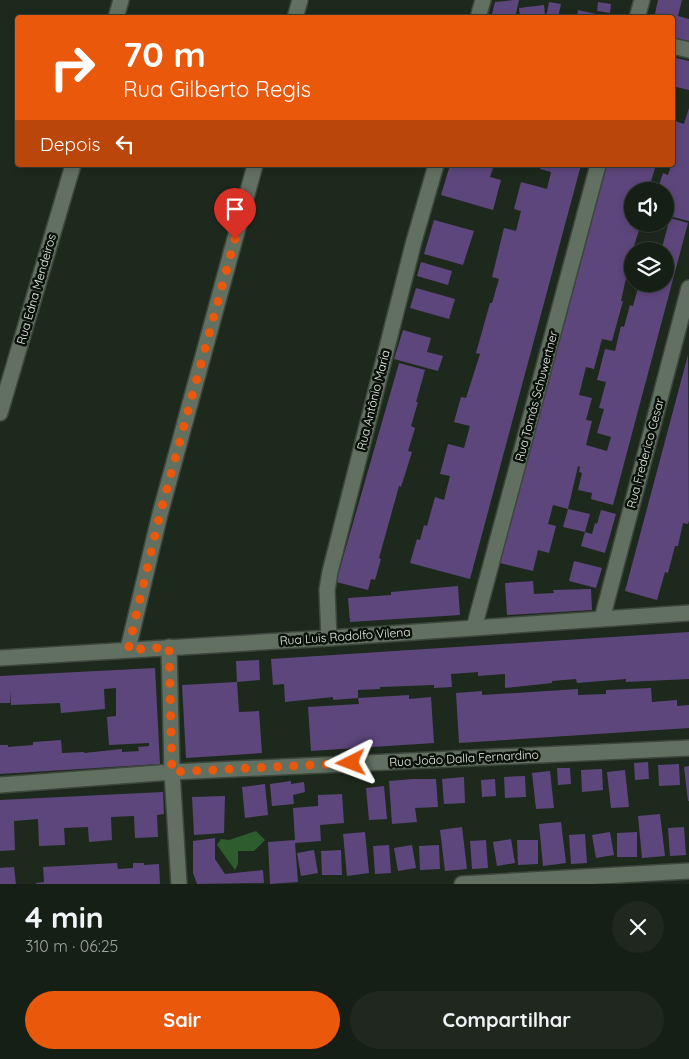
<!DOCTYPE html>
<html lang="pt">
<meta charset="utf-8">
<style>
:root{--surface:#161f16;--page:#1f271f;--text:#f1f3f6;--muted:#9ea2a1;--line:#353d35;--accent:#ea580c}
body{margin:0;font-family:Quicksand,sans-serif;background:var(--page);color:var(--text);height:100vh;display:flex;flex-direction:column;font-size:19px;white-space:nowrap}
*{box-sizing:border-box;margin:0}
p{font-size:16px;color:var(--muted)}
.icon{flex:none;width:28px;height:28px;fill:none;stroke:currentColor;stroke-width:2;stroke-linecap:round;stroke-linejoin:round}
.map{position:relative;height:884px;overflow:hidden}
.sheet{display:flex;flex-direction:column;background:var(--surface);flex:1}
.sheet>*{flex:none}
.banner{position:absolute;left:15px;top:15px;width:660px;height:152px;border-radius:5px;box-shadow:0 2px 8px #0003,0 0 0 1px var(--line);background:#ea580c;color:#fff;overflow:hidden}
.fabs{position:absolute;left:624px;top:182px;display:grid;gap:10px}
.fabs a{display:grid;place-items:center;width:50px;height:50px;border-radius:50%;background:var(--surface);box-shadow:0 2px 8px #0003,0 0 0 1px var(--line);font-size:25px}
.pin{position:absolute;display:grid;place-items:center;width:42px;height:42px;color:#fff;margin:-51px -21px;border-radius:50% 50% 50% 0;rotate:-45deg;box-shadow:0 0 5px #0007}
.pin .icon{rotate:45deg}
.me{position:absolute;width:55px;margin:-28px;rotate:267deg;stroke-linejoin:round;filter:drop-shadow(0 0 4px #0008)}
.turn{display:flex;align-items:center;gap:18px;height:105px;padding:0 25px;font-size:22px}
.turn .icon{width:65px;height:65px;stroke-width:2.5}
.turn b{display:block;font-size:35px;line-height:42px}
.then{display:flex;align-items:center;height:48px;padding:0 25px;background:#0003;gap:10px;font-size:19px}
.round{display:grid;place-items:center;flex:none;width:52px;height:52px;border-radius:26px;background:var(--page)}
.summary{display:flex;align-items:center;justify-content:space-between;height:85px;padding:0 25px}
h1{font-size:30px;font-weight:700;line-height:38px}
.action{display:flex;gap:10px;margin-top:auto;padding:10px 25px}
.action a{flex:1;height:58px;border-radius:30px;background:var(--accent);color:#fff;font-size:20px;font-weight:700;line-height:58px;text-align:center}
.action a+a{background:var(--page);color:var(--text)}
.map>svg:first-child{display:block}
.forest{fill:#2e5c2e}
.building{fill:#5d467c}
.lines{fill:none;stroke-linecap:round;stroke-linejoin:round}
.street-casing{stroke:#3d473d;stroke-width:18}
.street{stroke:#627061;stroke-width:15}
.route{stroke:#ea580c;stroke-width:9;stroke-dasharray:0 16.2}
.labels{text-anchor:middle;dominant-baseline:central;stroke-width:5;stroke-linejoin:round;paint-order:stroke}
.street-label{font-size:12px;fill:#e8f0e8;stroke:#0b100b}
</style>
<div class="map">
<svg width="689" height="884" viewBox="0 0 689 884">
<rect width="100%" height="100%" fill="#1e291d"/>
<path class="forest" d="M256,831L265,840L254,851H238V864L235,870L217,845L221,839L229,840Z"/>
<path class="building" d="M514,0H519L515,18H491L495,2Z
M658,0H682L678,16L689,19V41L672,37V18H654Z
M549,2L561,4L558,18H546Z
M598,2L611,4L610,13L597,11Z
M544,5L545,15L537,18H520L519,8Z
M578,10L610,17V18H577Z
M672,57L689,61V90L672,86Z
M689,108V221L665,215V191H657L663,173L668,175L671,165H672L676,145L672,143V129L675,121L684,124Z
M450,165H494L490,177L501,180L493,210L441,195Z
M542,165H581L470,579L410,563L417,539L420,540L424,525L427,526L435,497L444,500L450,476L440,474L448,444L464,448L470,426L454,422L461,397L466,398L480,354L476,353L490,303H492L499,279L492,277L504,228L516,231L521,211L514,209L521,182L547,189L551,172L540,169Z
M607,165H656L648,191H632V224H641L631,255L621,301H623L612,341L602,339L594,369L586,367L579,395L592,398L586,420L592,421L586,445L607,451L611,437L597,433L604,409L599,408L606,382L597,380L605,349L615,351L621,326L624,327L630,305L633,306L639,284H665V251H661L670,218L688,223L613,505L591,499L592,493L578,490L582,473L579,472L580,467L578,466L568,509L553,505L548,524L556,526L549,553L538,550L533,571L500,563Z
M434,220L474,231L463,265L424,254Z
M421,262L452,271L448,285L417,276Z
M416,288L455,299L449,319L410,308Z
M403,330L431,338L427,352L443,356L438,371L394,359Z
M688,355L689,521L688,524L683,523L678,546H675L668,573L665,572L657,600L625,591Z
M399,363L425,370L416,402H418L411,426L415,428L408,451L412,452L401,487L399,486L379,558L381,559L375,580L371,579L368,590L336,582Z
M568,509L590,514L585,532L592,534L595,523L597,524L601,510L616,514L605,553L581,546L585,532L563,527Z
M574,561L602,568L596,588L569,581Z
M533,581L534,594L554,593L553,590L591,589L592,610L507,615L505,583Z
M458,586L460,615L350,622L348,598L391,595V592Z
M689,632V679L626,682V679L577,683L576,679L552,681V683L505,688V674L478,676V672L451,674L452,687L434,688V685L380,687V689L358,690V698L333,700V697L285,702L284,684L273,685L271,659Z
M259,660L260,680L237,682L236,661Z
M155,668L160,764L0,774V745H8V747L33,745V742L61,740L62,753L84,752V753L122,749V752L139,751L138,747L149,746V743L109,745L107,717L116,716V688L104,689L105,709L61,713L60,703L11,705L10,691V703H0V676Z
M237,682L239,712L259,711L262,753L186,758L182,685Z
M651,688L652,702L677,700V706L689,705V728L459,743L456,693L482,691V695L578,689V695L606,694V690Z
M409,695V699L431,697L434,743L311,751L308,707L359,704L358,698Z
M648,762L649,779L635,780L634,763Z
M679,764L680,785L659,786L658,765Z
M689,766V801H688L684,767Z
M557,768H570L571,784L558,785Z
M602,769L603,790L582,792L581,770Z
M625,770L629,807L611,808L607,772Z
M550,771L554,808L536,809L532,773Z
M525,776L526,797L505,798L504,777Z
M464,777L465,803L444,804L442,779Z
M413,779H436L438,807L415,808L417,822L392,824L389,781Z
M495,779L496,796L482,797L481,780Z
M291,781V784L304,782L305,792L293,795L294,804L272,806L270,784Z
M265,784L268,815L245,818L242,787Z
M384,786L387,819L369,820L366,788Z
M163,792L164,814L157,815L158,837L135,838L134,816L111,817L112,840L89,842L88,827L64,828L65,845L39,846L38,819L14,821L15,850L0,851V800Z
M342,794L344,823L320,825L321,841L295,843L298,882L270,884L268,842L295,840L293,808L318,806V795Z
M225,796L224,833L194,835L192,797Z
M660,814L665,856L642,858L638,816Z
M561,822L566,863L543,866L539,824Z
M462,827L467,869L445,871L440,830Z
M684,827L686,855L670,856L668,828Z
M365,832L369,873L347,876L343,834Z
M610,832L614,855L596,858L592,835Z
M637,832V857H617V833Z
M585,834L587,863L571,864L569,835Z
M215,838V859L225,874L263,870L264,883L197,884L193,873V841Z
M511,839L515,863L497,866L493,842Z
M486,840L488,868L472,869L470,841Z
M517,840H538V864L518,865Z
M389,845L391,873L375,874L373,846Z
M412,845L416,868L398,871L394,848Z
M439,845L440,869L420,870L419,846Z
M314,850L318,873L301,876L297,853Z
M341,850L342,875H322L321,851Z
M117,863L118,869L133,868V863H144V865L159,864L160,884H36V883L44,882L43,867Z
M14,867L16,884H0V868Z"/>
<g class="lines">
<defs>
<path id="street" d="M116,18L121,0
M295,18L300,0
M478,18L483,0
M637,18L642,0
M672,46L689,50
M0,413L73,165
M602,619L689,288
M474,628L598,165
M329,638L327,590L330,572L414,241L436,165
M169,647L172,772L179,884
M128,649L160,514L255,165
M0,658L329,638L689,613
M0,785L172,772L689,748
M462,884L689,871"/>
</defs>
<use href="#street" class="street-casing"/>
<use href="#street" class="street"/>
</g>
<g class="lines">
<path class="route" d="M235,239L160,514L128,650L169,647L172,772L351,763"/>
</g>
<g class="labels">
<g class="street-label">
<text transform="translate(36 289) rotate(-74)">Rua Edna Mendeiros</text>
<text transform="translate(536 396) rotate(-75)">Rua Tomás Schuwertner</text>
<text transform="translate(373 400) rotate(-76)">Rua Antônio Maria</text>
<text transform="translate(645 453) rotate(-75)">Rua Frederico Cesar</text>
<text transform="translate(345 636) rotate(-4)">Rua Luis Rodolfo Vilena</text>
<text transform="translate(464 758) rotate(-3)">Rua João Dalla Fernardino</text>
</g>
</g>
</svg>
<div class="fabs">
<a><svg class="icon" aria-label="sound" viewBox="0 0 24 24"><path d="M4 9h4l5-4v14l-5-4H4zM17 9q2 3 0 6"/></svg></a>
<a><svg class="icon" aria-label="layers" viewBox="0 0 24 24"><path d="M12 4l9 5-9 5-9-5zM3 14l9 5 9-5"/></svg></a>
</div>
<div class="pin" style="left:235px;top:239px;background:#d93025"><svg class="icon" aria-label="arrive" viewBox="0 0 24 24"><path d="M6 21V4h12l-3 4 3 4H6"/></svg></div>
<svg class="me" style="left:351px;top:763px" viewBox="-20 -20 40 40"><path d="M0-17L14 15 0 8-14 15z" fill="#ea580c" stroke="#fff" stroke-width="4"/></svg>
<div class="banner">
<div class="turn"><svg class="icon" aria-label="right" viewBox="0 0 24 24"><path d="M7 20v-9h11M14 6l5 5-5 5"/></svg><div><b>70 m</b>Rua Gilberto Regis</div></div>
<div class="then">Depois<svg class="icon" aria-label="left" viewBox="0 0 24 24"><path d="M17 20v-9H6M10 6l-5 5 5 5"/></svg></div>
</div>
</div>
<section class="sheet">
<div class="summary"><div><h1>4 min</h1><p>310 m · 06:25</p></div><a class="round"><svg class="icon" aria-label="close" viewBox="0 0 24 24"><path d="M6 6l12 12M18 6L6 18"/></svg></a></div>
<div class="action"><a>Sair</a><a>Compartilhar</a></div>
</section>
